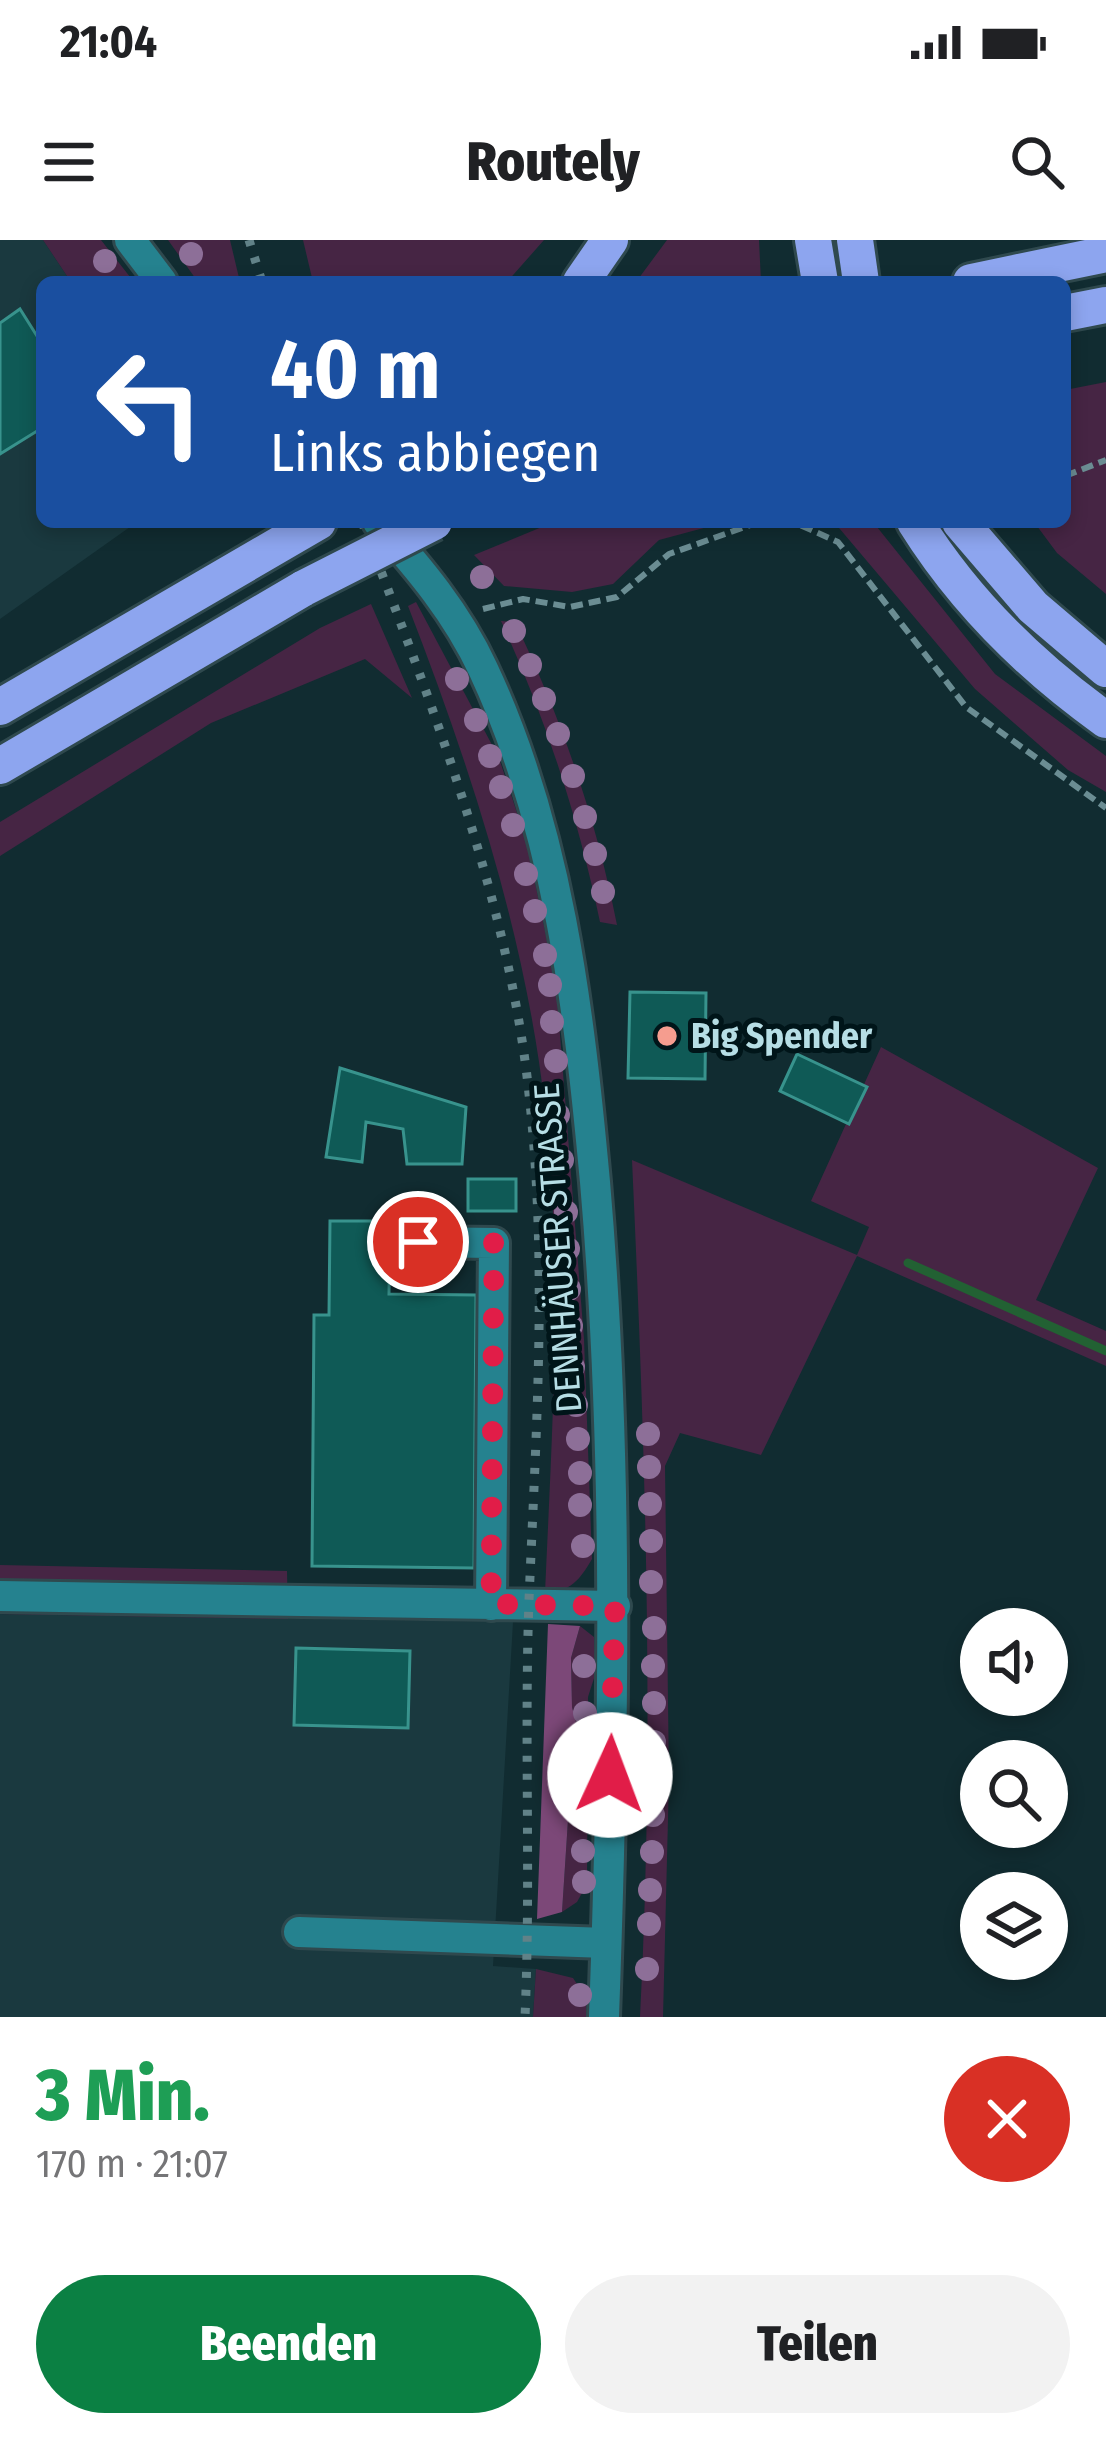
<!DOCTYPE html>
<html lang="de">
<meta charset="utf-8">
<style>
:root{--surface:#fff;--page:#f2f2f2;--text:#202124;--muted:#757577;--accent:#0b8043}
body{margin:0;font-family:"Fira Sans Condensed",sans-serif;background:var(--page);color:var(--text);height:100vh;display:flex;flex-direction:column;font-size:45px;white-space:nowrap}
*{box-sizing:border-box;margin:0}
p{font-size:39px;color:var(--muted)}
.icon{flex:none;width:66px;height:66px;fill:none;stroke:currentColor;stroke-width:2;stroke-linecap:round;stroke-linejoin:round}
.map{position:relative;height:1777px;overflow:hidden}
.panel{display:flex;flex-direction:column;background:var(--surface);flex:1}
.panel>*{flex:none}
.guide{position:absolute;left:36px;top:36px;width:1035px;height:252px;border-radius:18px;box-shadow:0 6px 18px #0003;background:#1a4fa0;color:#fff;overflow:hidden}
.tools{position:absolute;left:960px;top:1368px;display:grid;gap:24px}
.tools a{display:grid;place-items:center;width:108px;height:108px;border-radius:50%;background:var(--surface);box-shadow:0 6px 18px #0003;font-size:60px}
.pin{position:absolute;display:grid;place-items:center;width:102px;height:102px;color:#fff;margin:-51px;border:6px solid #fff;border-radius:50%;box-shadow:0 3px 12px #0007}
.me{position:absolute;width:132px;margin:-66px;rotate:2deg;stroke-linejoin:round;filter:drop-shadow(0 0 9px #0008)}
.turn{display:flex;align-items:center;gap:42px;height:252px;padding:0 36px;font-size:54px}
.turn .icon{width:156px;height:156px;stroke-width:2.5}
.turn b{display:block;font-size:84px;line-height:102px}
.round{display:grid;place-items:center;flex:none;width:126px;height:126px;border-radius:63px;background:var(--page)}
.overview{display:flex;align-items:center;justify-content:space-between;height:204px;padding:0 36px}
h1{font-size:72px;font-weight:800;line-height:90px;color:#1e9e55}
.primary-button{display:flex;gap:24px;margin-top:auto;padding:24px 36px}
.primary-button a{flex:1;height:138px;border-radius:72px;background:var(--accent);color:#fff;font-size:48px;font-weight:800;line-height:138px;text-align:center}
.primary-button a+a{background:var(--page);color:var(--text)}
.status{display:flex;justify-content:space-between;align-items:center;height:84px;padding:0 60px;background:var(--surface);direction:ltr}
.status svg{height:33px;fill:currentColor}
header{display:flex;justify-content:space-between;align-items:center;height:156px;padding:0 36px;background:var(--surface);font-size:54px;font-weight:800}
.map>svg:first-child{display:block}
.built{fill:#1a393f}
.green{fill:#462544}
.forest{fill:#7c4878}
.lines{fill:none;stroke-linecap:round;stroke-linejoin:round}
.stream{stroke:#226133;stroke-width:9}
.building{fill:#0f5a56;stroke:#38938d;stroke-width:3}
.minor-casing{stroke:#2f494e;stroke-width:36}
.highway-casing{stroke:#2f494e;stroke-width:42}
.path{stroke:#6b8d93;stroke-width:6;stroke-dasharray:12 6;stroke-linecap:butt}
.minor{stroke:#25828f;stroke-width:30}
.highway{stroke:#8da5ef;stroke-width:36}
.rail{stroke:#618288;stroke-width:9;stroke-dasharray:6 12;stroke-linecap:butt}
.highway-bridge-casing{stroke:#2f494e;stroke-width:42;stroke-linecap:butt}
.highway-bridge{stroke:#8da5ef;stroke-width:36}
.tree{fill:#8d6f98}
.route{stroke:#e11d48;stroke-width:21;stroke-dasharray:0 37.8}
.poi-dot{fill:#f59d8f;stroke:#001519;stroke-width:4.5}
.labels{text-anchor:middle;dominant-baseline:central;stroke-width:10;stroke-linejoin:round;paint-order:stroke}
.poi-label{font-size:36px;font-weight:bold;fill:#b6dee5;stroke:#001519;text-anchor:start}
.street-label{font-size:36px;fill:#b6dee5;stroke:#001519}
</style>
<div class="status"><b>21:04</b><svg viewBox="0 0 49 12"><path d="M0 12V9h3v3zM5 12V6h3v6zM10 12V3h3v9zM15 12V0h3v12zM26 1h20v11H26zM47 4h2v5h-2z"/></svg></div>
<header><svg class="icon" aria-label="menu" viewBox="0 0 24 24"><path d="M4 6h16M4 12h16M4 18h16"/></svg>Routely<svg class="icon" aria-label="search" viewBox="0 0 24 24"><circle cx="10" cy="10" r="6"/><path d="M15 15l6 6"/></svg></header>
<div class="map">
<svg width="1106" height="1777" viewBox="0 0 1106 1777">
<rect width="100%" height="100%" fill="#112c31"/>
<path class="built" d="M0,0H43L71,42H42V282H137L0,379Z
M0,1374L513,1382L493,1726L536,1729L533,1777H0Z"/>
<path class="green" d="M43,0H101L134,42H71Z
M168,0H230L240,42H198Z
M303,0H544L507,42H313Z
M667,0H759L761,42H636Z
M1106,142V354L1057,313L1034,282H1065V150Z
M554,282H726L659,300L613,344L572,352L504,346L474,315Z
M834,282H873L995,434L1106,516V552L1068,530L975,449Z
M416,362L499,518L527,603L556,744L584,1099L592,1319C579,1341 571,1351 545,1353C552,1192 563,1029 545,868C526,697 470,526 408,366Z
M371,364L412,458L365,419L211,483L0,616V582L320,388Z
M501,381L515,382C562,480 596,578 617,685L600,682C578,577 546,479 501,381Z
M881,807L1098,928L1036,1060L1106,1091V1126L857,1016L761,1215L680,1193L665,1226L669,1539L663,1777H640C655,1491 645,1206 632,920L857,1015L869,987L811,961Z
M0,1325L287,1331L288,1379L0,1374Z
M580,1386L594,1397L596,1432L588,1457L587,1644L577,1662L562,1672L571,1534L582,1509L572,1467L571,1418Z
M536,1729L573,1738L587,1759L586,1777H533Z"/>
<path class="forest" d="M548,1384L580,1386L571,1418L572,1467L583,1510L571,1534L562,1672L537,1679Z"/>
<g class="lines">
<path class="stream" d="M908,1023L1106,1111"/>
</g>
<path class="building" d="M20,69L42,104V188L0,214V83Z
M630,752L706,753L705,839L628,838Z
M797,814L867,847L849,884L780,851Z
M340,828L466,867L462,924H407L403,889L366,882L362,922L326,917Z
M468,939H516V971H468Z
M330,981H390L389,1054L476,1055L474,1328L312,1326L314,1075H329Z
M296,1408L410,1411L408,1488L294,1485Z"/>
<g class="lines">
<defs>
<path id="minor" d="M130,0L162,42
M378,282C419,328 457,373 483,429C558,589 579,768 595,942C619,1220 614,1498 604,1777
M418,1002L494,1003L491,1365
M0,1356L615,1366
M299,1692L606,1703"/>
<path id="highway" d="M813,0L820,42
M855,0L861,42
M581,42L610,0
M971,42L1106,14
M1065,73L1106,65
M915,282C965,362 1029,425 1106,480
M960,282L1033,367L1106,429
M0,467L318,282
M0,526L304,348"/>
</defs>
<use href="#minor" class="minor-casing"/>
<use href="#highway" class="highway-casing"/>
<path class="path" d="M1065,236L1106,220
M483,369L523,359L570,367L617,357L669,314L756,283L800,285L838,302L966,467L1106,568"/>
<use href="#minor" class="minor"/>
<use href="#highway" class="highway"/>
<path class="rail" d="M249,0L262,42
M362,282C431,461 509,661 529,854C548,1024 536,1191 529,1360C524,1499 531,1638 525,1777"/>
<defs>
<path id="highway-bridge" d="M304,348L434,282"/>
</defs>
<use href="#highway-bridge" class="highway-bridge-casing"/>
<use href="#highway-bridge" class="highway-bridge"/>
</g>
<g class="tree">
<circle cx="191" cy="14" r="12"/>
<circle cx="105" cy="21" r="12"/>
<circle cx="482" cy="337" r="12"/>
<circle cx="514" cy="391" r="12"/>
<circle cx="530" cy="425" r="12"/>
<circle cx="457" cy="439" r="12"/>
<circle cx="544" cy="459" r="12"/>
<circle cx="476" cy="480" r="12"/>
<circle cx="558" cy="494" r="12"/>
<circle cx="490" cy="516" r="12"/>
<circle cx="573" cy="536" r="12"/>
<circle cx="501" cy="547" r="12"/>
<circle cx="585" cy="577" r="12"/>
<circle cx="513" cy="585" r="12"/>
<circle cx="595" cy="614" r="12"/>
<circle cx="526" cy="634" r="12"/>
<circle cx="603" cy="652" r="12"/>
<circle cx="535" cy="671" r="12"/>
<circle cx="545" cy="715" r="12"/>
<circle cx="550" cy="745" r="12"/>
<circle cx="552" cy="782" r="12"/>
<circle cx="556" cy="821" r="12"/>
<circle cx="558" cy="875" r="12"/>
<circle cx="562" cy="920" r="12"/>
<circle cx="566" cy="972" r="12"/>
<circle cx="568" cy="1009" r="12"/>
<circle cx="569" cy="1049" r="12"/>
<circle cx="571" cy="1086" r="12"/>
<circle cx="573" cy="1127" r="12"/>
<circle cx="576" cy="1165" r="12"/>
<circle cx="648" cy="1194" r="12"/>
<circle cx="578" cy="1199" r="12"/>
<circle cx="649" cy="1227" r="12"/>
<circle cx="580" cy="1233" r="12"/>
<circle cx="650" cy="1264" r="12"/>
<circle cx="580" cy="1265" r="12"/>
<circle cx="651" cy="1301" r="12"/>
<circle cx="583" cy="1306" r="12"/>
<circle cx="651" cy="1342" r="12"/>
<circle cx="654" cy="1388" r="12"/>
<circle cx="584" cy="1426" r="12"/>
<circle cx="653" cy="1426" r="12"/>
<circle cx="654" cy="1463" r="12"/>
<circle cx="585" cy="1473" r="12"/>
<circle cx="654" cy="1502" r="12"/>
<circle cx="584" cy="1536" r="12"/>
<circle cx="654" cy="1537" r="12"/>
<circle cx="584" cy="1573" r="12"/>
<circle cx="653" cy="1575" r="12"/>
<circle cx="583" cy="1611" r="12"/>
<circle cx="652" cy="1612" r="12"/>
<circle cx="584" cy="1642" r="12"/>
<circle cx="650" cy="1650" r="12"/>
<circle cx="649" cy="1684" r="12"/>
<circle cx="647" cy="1729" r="12"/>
<circle cx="580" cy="1755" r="12"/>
</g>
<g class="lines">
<path class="route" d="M418,1002L494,1003L491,1364L615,1366L610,1535"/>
</g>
<circle class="poi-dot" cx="667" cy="796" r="12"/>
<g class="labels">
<g class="poi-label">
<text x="691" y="796">Big Spender</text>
</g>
<g class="street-label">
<text transform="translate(558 1008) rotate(-94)">DENNHÄUSER STRASSE</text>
</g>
</g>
</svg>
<div class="tools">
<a><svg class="icon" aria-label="sound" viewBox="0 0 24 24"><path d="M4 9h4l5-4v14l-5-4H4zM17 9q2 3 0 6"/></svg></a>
<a><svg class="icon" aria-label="search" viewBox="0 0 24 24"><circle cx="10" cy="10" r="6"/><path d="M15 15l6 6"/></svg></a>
<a><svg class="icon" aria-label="layers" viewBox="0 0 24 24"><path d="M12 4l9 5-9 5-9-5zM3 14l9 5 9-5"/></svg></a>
</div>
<div class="pin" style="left:418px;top:1002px;background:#d93025"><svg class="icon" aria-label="arrive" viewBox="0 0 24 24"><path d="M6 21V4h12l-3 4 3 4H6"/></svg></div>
<svg class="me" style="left:610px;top:1535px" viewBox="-20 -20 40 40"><circle r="19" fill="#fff"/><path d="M0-13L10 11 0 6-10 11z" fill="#e11d48"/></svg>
<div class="guide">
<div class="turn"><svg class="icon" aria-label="left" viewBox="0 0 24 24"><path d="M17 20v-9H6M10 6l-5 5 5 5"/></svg><div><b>40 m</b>Links abbiegen</div></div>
</div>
</div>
<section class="panel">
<div class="overview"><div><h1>3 Min.</h1><p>170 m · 21:07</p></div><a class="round" style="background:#d93025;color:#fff"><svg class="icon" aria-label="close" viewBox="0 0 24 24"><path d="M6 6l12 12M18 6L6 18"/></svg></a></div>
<div class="primary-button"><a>Beenden</a><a>Teilen</a></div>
</section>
